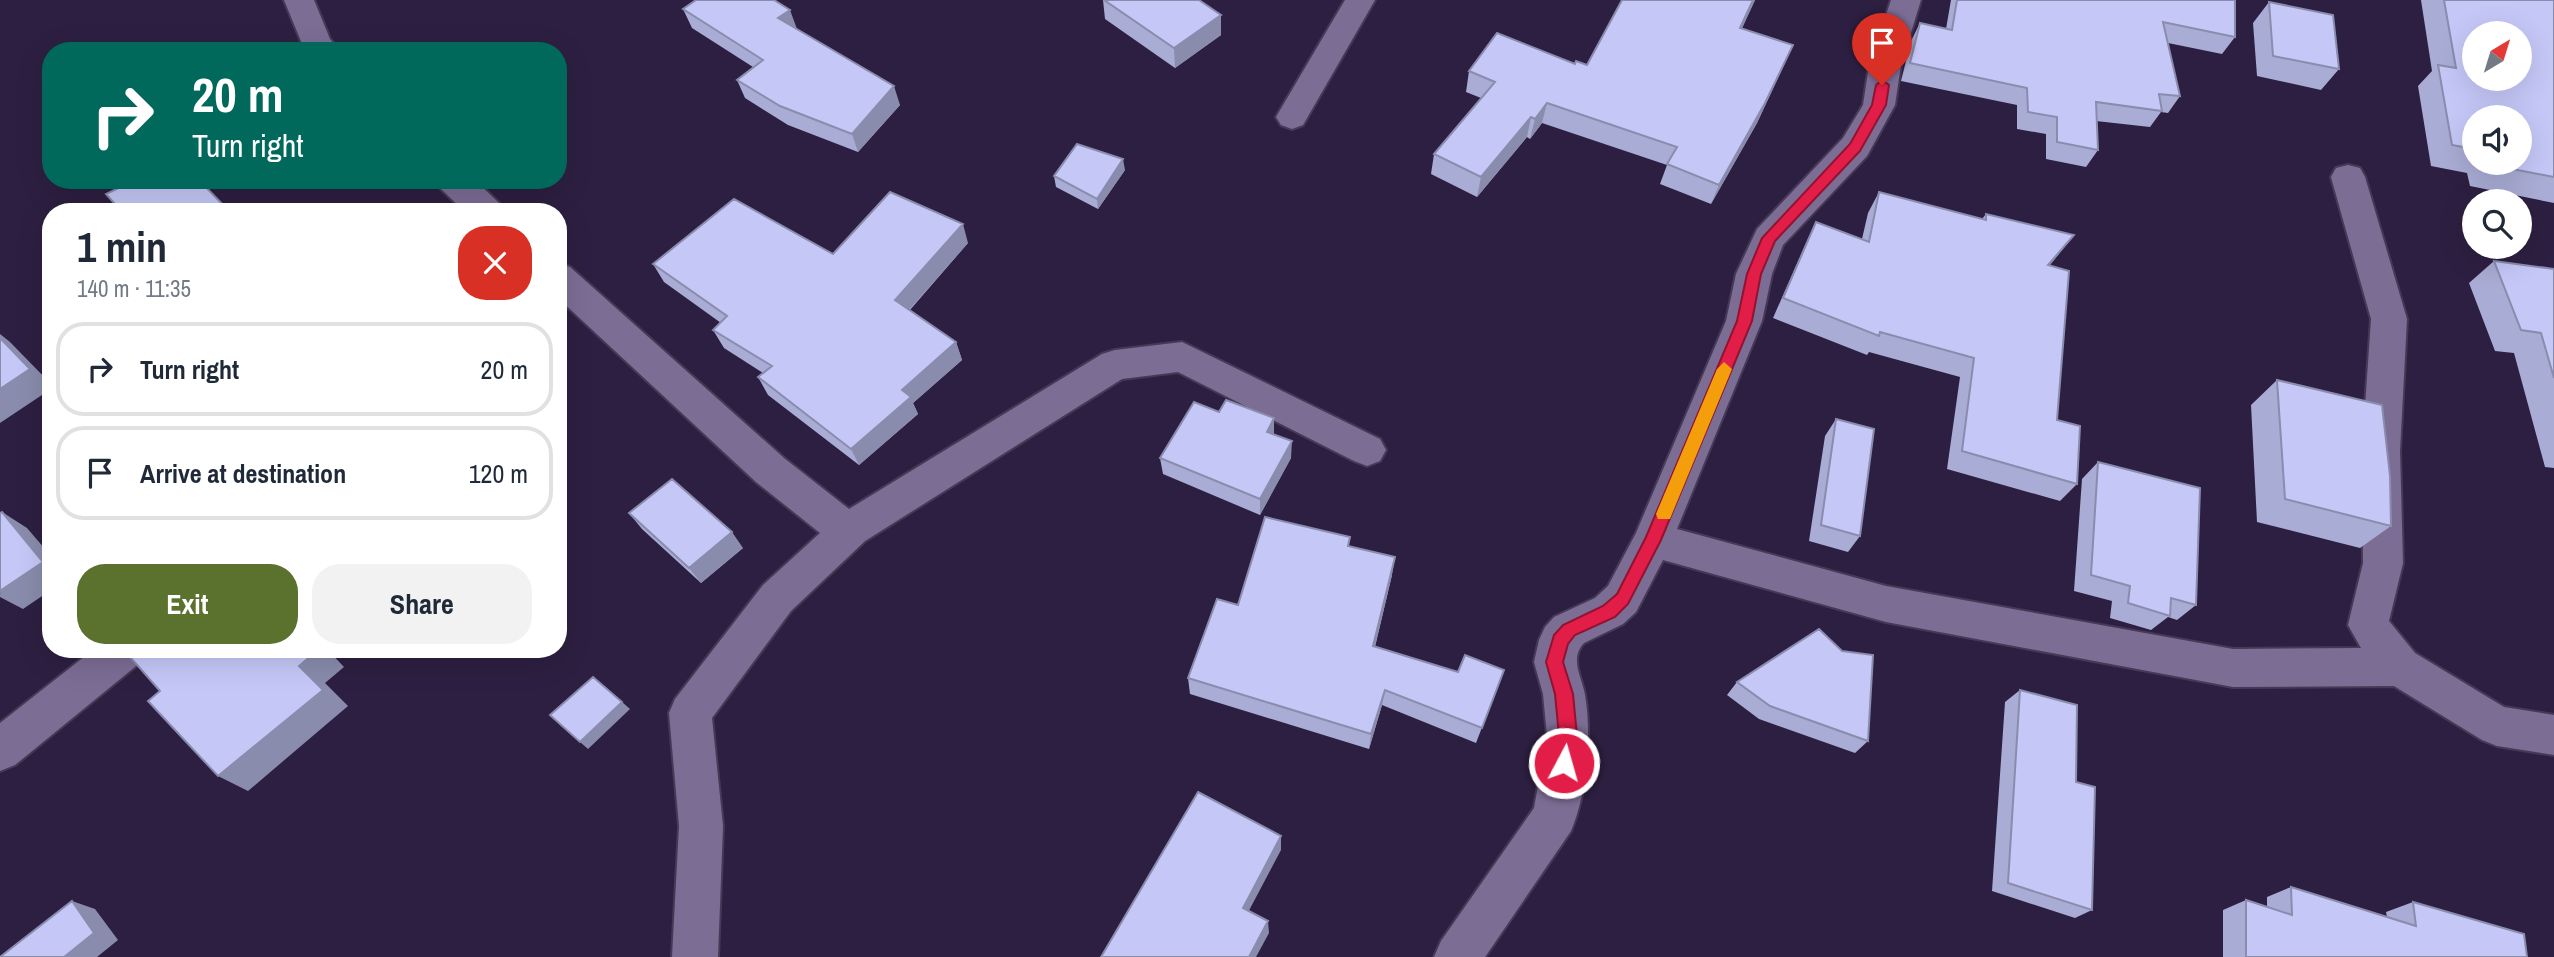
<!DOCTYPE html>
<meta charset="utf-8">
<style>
:root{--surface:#fff;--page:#f2f2f3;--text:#1f2937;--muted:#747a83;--line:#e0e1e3;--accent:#5b712e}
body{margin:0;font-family:"Archivo Narrow",sans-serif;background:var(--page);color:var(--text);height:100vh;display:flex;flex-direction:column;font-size:26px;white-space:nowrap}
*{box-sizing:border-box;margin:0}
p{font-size:23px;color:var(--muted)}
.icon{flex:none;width:38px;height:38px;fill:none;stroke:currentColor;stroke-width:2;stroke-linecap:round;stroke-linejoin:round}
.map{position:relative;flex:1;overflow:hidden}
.details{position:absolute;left:42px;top:203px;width:525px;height:455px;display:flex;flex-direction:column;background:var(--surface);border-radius:28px;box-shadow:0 7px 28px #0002}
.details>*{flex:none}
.guide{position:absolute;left:42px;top:42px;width:525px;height:147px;border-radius:28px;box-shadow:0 7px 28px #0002;background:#00695c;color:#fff;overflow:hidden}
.needle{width:46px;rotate:38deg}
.buttons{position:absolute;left:2462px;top:21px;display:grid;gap:14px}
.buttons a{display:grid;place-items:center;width:70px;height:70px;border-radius:50%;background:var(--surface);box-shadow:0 7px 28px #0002;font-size:35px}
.pin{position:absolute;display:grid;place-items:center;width:60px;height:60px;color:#fff;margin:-72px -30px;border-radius:50% 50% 50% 0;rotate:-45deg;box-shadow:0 0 7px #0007}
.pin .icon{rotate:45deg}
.me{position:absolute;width:77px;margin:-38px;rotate:6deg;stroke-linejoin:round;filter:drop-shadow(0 0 5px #0008)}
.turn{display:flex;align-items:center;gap:24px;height:147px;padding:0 35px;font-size:32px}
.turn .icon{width:91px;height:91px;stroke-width:2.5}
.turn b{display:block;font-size:49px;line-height:60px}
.round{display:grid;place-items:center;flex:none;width:74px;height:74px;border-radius:28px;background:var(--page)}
.head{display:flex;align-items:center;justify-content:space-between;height:119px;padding:0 35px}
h1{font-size:42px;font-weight:700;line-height:52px}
.cta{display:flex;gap:14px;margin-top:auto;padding:14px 35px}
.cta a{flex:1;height:80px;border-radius:28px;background:var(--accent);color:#fff;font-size:28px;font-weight:700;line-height:80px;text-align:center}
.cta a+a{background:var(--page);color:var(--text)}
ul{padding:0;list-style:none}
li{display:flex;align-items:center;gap:21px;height:94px;margin:0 14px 10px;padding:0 21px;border:4px solid var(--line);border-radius:28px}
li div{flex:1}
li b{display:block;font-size:26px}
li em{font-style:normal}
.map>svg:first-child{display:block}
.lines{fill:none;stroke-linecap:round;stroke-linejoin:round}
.minor-casing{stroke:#463956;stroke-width:4}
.minor{fill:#7c6d95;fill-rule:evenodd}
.wall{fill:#a9acd4;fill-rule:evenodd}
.shaded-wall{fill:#8a8cad}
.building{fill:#c5c8f7;stroke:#8a8cad;stroke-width:2;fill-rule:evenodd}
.route{fill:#e11d48;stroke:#92132f;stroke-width:2}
.slow{fill:#f59e0b}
</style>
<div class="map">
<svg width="2554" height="957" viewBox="0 0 2554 957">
<rect width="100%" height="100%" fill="#2d1f41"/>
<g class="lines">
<defs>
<path id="minor" d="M284,0H314L330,39L340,51H305Z
M1345,0H1375L1303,125L1292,129L1281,125L1276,117Z
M1891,0H1921L1901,65L1895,105L1867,156L1783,245L1772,274L1762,321L1677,529L1886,586L2233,649L2361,648L2348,625L2363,563L2362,451L2371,319L2331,177L2336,168L2348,165L2360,168L2365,177L2407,319L2400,451L2403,563L2389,621L2415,653L2504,707L2554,715V755L2497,746L2482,740L2394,686L2233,687L1886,622L1663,560L1636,612L1623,624L1584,643C1569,659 1582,677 1585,695C1592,736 1587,793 1571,831L1485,957H1434L1441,941L1534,808L1547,736L1543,694L1534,662L1539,640L1545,627L1554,617L1595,598L1608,586L1636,533L1726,321L1736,274L1757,229L1843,138L1863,105L1869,65Z
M436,180H475L499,203L504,212H465L441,189Z
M558,263L570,267L784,458L849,509L1102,354L1115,350L1182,342L1380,439L1386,450L1380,461L1367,466L1354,461L1178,372L1122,379L865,541L791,611L712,718L723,826L718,957H672L679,826L669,713L675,699L763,585L820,533L756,482L558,298Z
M94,649H147L141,662L15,765L0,771V723Z"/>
</defs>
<use href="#minor" class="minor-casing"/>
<use href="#minor" class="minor"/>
</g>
<path class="wall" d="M1103,0H1199L1221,35L1175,68L1105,19Z
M1755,0L1742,28L1793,45L1784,65L1757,123L1711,204L1660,184L1667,165L1542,123L1530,139L1527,137L1477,197L1431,174L1434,154L1481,98L1466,92L1469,71L1575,64L1587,65Z
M1951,0H2235V37L2222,54L2168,43L2180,96L2168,113L2161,112L2150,127L2096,121L2098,150L2086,167L2046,159V134L2017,129V105L1901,81L1911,41L1920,23L1946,29Z
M2421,0H2554V203L2470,186L2467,173L2431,166L2418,86L2432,71ZM2474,117L2520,163H2474Z
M2269,2L2339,69L2321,90L2257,76L2253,23Z
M683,9L797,29L900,105L858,152L788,125L745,98L737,80L753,67L692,28Z
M1125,170L1098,209L1056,187L1054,176Z
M1879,192L1982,219L1986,214L2074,235L2050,265L2057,420L2077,484L2060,501L1947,469L1960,377L1869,352L1867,355L1773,318L1806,243L1816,222L1862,239L1868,213Z
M968,243L910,310L956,342L962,360L913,403L918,414L859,465L768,395L758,377L763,373L724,348L713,330L721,323L664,282L653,264L833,254Z
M2494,261L2554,269V468L2545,467L2514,353L2495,351L2469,283Z
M2277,380L2391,526L2360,548L2257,522L2251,405Z
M1219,412L1274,418V434L1291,458L1260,515L1163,474L1160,458Z
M1836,419L1860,536L1848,552L1809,541L1825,436Z
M2098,462L2196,605L2177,620L2168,617L2151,630L2110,618L2112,601L2074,591L2082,479Z
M629,513L743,548L701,583L642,529Z
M1349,546L1392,575L1375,647L1458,672L1504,670L1476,743L1382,705L1369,749L1190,694L1188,678L1238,605Z
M1737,682L1868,741L1855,753L1759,719L1727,695Z
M2020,690L2076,782L2092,910L2075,918L1992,891L2005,702Z
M2291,887L2387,917L2386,912L2413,902L2527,957H2223V910L2246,900L2267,907V897Z"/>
<path class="shaded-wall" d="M1753,0H1755L1733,48L1740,28Z
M790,10L797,29L778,18Z
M1221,15V35L1175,68L1174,48Z
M1793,45L1784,65L1757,123L1711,204L1719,185Z
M894,86L900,105L858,152L852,134Z
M1547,103L1542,123L1530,139L1535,119Z
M1531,117L1527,137L1477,197L1481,177Z
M1123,159L1125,170L1098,209L1097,199Z
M963,224L968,243L902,318L895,300Z
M2074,235L2058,255L2033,285L2048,265Z
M0,334L10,342L51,384V389L0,423Z
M956,342L962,360L913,403L918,414L859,465L851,449L902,390Z
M1274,418V436L1267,432Z
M1292,441L1291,458L1260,515V499Z
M2,512L27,528L51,556V590L23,609L0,597Z
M732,532L743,548L701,583L689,568Z
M1395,557L1392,575L1371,663L1373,646Z
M319,649H327L344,667L325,683L348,706L248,791L218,776L299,666Z
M1385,690L1382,705L1369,749L1371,734Z
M622,702L630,709L588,749L580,742Z
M1281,836V850L1244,920L1243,908Z
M72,901L95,909L118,940L97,957H64Z
M1268,921L1269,933L1256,957H1249Z"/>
<path class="building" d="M696,0H774L790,10L778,18L894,86L852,134L780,106L737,80L763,60L683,9Z
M1104,0H1199L1221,15L1174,48Z
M1622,0H1753L1740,28L1793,45L1765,103L1719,185L1667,164L1677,147L1547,103L1535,119L1531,117L1481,177L1434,154L1495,82L1469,71L1497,33L1575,64L1576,61L1587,65Z
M1957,0H2235V37L2163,22L2180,96L2159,94L2162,111L2096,102L2098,150L2057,142V117L2028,112L2027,88L1910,63L1920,23L1952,30Z
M2444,0H2554V177L2492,165L2491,163H2520V117H2474V149L2452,145L2438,65L2456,68ZM2474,33H2520V79H2474Z
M2269,2L2333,15L2339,69L2273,56Z
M1077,144L1123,159L1097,199L1054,176Z
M135,180H199L230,212H122L106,194Z
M890,192L963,224L895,300L956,342L902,390L911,397L851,449L758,377L772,366L713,330L727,316L653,264L734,199L833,254Z
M1879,192L1986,220V214L2074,235L2048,265L2069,271L2057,420L2080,426L2077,484L1962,451L1974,358L1880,332L1879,336L1783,298L1816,222L1869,242Z
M2494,261L2554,269V378L2541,333L2521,330Z
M0,338L30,369L0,389Z
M2277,380L2382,405L2390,476L2391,526L2285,499Z
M1226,400L1274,418L1267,432L1292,441L1260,499L1160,458L1194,402L1219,412Z
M1836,419L1874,429L1860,536L1821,525Z
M2098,462L2200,488L2196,605L2171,598L2170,616L2128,603L2130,586L2091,575Z
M672,479L732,532L689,568L629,513Z
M2,512L43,562L0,591V513Z
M1265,517L1350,537L1348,546L1395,557L1373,646L1458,672L1465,655L1504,670L1482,728L1385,690L1371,734L1188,678L1217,599L1238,605Z
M1819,629L1842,651L1873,655L1868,741L1770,706L1737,682Z
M140,649H319L299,666L323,690L218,776L148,701L160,691L130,657Z
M593,677L622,702L580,742L550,715Z
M2020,690L2077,705L2076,782L2095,787L2092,910L2008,883Z
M1198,792L1281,836L1243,908L1268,921L1249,957H1101Z
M2291,887L2416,926L2413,902L2524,934L2527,957H2246V900L2292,915Z
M72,901L94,933L64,957H0Z"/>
<path class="route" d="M1882,80L1889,85L1886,105L1860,151L1775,241L1761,274L1752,321L1661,540L1628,604L1615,617L1575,635L1568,644L1563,662L1573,694L1577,736L1570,769L1564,771L1557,769L1555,763L1559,736L1555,694L1546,662L1554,635L1563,625L1603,606L1617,594L1646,537L1737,321L1747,274L1762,238L1850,144L1872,105L1876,85Z"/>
<path class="slow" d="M1724,362L1732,369L1672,514L1670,519H1658L1656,514L1717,369Z"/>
</svg>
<div class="buttons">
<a><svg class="needle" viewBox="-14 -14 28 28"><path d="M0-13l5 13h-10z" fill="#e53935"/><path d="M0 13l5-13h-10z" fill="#747a83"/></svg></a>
<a><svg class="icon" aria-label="sound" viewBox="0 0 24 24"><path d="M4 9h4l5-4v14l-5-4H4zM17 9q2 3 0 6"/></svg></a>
<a><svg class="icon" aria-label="search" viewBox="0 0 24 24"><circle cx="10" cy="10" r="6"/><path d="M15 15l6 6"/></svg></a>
</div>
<div class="pin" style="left:1882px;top:85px;background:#d93025"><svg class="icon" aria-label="arrive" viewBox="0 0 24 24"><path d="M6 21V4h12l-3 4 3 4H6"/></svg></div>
<svg class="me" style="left:1564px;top:763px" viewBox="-20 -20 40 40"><circle r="17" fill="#e11d48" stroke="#fff" stroke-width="3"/><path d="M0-11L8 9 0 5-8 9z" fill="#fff"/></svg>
<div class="guide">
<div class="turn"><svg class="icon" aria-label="right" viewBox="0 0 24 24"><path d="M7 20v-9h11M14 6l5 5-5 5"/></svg><div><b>20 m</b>Turn right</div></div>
</div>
<section class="details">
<div class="head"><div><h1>1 min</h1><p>140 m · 11:35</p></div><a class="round" style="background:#d93025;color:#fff"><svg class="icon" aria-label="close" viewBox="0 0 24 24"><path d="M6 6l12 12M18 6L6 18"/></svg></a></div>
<ul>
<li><svg class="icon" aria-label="right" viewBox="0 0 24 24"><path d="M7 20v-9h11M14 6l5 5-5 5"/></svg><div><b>Turn right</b></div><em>20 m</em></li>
<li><svg class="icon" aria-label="arrive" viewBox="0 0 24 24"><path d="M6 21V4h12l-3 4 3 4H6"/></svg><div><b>Arrive at destination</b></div><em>120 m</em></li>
</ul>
<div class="cta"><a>Exit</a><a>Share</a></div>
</section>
</div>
